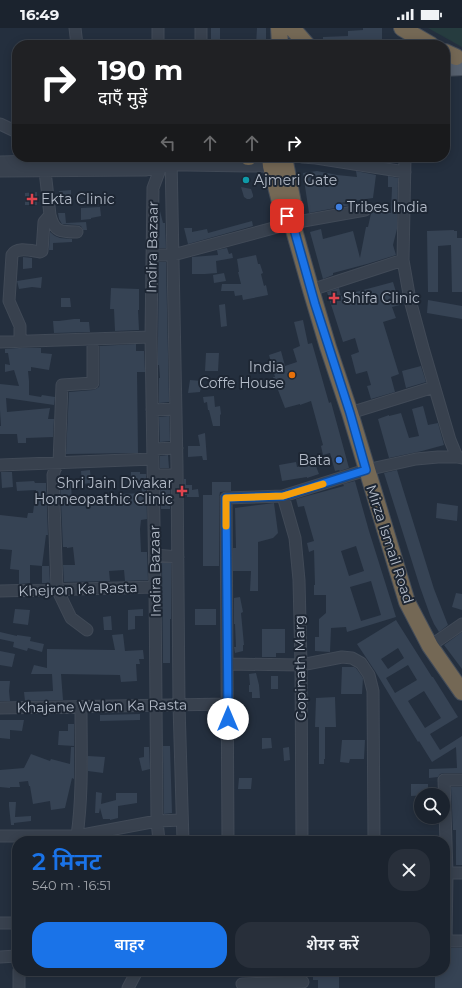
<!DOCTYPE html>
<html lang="hi">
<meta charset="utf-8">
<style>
:root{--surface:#1b232e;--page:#282f3a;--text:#f1f3f6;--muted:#a0a4aa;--line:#39404a;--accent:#1a73e8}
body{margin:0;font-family:Montserrat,"Noto Sans Devanagari",sans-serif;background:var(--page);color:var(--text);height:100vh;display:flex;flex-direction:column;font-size:15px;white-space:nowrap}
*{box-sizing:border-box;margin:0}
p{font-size:13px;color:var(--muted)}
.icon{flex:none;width:22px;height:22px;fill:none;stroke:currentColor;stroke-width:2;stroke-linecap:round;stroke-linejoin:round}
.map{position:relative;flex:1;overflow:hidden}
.details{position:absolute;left:12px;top:808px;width:438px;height:140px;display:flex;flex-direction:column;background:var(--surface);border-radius:16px;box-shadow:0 2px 10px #0003,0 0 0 1px var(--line)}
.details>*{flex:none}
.guide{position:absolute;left:12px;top:12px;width:438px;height:122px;border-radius:16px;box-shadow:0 2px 10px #0003,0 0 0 1px var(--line);background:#202124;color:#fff;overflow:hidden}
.fabs{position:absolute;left:414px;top:760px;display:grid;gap:8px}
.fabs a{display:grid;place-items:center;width:36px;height:36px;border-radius:50%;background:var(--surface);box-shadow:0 2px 10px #0003,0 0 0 1px var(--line);font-size:20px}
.pin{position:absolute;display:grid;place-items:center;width:34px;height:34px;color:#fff;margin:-17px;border-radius:8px;box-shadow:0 2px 6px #0006}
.me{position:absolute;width:44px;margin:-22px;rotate:0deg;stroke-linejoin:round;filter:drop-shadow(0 0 3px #0008)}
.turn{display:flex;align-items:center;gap:14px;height:84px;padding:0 20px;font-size:18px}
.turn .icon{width:52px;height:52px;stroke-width:2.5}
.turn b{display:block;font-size:28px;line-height:34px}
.lanes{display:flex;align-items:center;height:38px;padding:0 20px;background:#0003;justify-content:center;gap:20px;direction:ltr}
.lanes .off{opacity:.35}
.round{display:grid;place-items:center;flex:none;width:42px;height:42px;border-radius:16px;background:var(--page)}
.head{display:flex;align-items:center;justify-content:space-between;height:68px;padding:0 20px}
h1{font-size:24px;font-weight:600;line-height:30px;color:var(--accent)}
.action{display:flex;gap:8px;margin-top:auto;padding:8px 20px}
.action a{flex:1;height:46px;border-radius:16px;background:var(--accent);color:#fff;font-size:16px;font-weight:600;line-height:46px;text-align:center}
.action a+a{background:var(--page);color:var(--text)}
.status{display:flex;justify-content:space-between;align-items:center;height:28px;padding:0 20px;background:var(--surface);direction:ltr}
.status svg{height:11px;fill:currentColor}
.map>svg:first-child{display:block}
.green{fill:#263c3f}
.building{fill:#364354;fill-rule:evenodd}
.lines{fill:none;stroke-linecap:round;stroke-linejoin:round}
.minor-casing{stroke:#414a57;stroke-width:13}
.major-casing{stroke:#414a57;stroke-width:16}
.highway-casing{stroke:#434c59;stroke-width:18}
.minor{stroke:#38414e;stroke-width:11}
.major{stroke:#56606e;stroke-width:14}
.highway{stroke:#746855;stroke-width:16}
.route-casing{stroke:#114b97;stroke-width:10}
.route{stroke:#1a73e8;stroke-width:7}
.slow{stroke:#f59e0b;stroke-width:7}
.culture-dot{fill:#0f9aa8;stroke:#1d2633;stroke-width:1.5}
.health-dot{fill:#e0444e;stroke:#1d2633;stroke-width:1.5}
.shop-dot{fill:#3f7fe0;stroke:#1d2633;stroke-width:1.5}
.food-dot{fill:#e8710a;stroke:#1d2633;stroke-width:1.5}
.labels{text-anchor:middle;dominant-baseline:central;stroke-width:4;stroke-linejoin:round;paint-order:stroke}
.poi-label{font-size:14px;fill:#b4bcc9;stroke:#1d2633;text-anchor:start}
.street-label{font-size:14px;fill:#b4bcc9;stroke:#1d2633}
</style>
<div class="status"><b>16:49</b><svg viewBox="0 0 49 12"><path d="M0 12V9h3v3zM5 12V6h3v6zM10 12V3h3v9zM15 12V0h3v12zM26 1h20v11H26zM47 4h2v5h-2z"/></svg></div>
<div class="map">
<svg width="462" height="960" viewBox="0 0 462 960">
<rect width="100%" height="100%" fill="#242f3e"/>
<path class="green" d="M428,0H462V19Z"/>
<path class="building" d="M211,0H220V17H211Z
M257,0H266V17H256Z
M363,0H382V16L323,17V9L348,8V3L363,2Z
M317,143L337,147L357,149L356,143L376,147L373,170L340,175L351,177L309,185L303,145Z
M388,148L398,150L397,201L393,217L396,227L367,236L333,245V247L323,251L310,204L321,201L323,211L353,203L360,230L366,199H368L372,181L391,185L392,159H388Z
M241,159L251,161L253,167V169L250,171H247L244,169Z
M71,162V173L60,174L59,163Z
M37,164V177H25V165Z
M100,179L101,188L91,190V191L81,192V180Z
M160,183L163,195H165L166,220H159Z
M58,185H65L66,195L86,194L87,202H83L81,198L77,197L62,196L59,191Z
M252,193L253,198L188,216L184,200H192V204L207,201L208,205Z
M454,202V203H457V210H462V264H452L451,217L438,218V264H428L427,203Z
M50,204L55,208L60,210L72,211V214L53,215V222H49Z
M227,220L229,226L232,225L233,230L216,233L217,245L205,246H192V229L218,227L217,222Z
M256,227L258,236H260L263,245L261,246L264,258L266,257L268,267L243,272L242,267L235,268L234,263H221L222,256H241L238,244H239L237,231Z
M23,229L32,230V240L23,241Z
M159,234H166L169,372V374L159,375V350H160L159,337H158V309Z
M224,245L226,253L214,255L213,247Z
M42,249L41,260L32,259L19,261L17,253Z
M393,254L400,277L392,279L396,290L383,294L399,346L391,349L395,364L371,371L367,358L371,357L367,343L356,346L351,327L359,324L355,310L343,314L327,264L339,260L341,268Z
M111,260L139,261V282H138L139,302L115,303L114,281H110Z
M61,270H70L71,279H61Z
M428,272L462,278V291L427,285Z
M225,276L227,298L221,299L219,277Z
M74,291H80V294H89L90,304L54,305L53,293H59Z
M303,292L308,316L312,315L329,375L331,374L349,440L340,443L339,442L335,443L330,425L323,427L321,418L323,417L311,373L300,377V376L285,380L273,349H275L269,327L281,323L285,338L297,334L293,321L300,318L294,294Z
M136,316V323H144L145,344H137L138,425L66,426L69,364L93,362L96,361L99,359L100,355V318Z
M18,320H41V325L52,326L49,342L31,339V343H28L29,353V367L41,369L42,367L55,369L54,377L6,370L7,384L50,380L48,391H54L53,409L26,410V415H18L17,406H0V398H1L0,382V356L19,358L14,342L5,344V336L10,337L8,325H5V321Z
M206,325H219L218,343H205Z
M421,338L426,354L406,360L402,343Z
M190,352L202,353L200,364L188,365Z
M214,368L215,379L220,378L221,386L220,387V398H213L209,382H208L207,374L204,375L203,369Z
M423,378L428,397L438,395L444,417L422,423L389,430L378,391L389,387V388L401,385L409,410L419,408L412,381Z
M169,388L170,413L160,414L159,389Z
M205,405L207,432H203L202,428L188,429V418H200L198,407Z
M168,427L169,440H160V428Z
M314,433L319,446L307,450V449L282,453L279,437L296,434L297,439Z
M90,442L91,455L82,456L81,443Z
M397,442L434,561L448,597L439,604L434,596L430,587L420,559L384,445Z
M1,444H12L13,459L2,460Z
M131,444H140V446H146L147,491L141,492L140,501L141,524H147L148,552L125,553L124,542L109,543L110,553L64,554L63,537H75L73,519L67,520V519H63L60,453H71L72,478L122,477V466L142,465L141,452L131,453Z
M184,451H186V457H192V462L198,461L199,469H187V467H184Z
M34,453L35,455H46L48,507H46L42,538H49L50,555H42V538L30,537V555L19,556V542L10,541L12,522L0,521V487L27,490L28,485H33L36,462L17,463L16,454Z
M355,453L369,503L396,589L347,604L346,599L331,600L330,624L315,623V609H319V591L326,585V567H314V557H315L314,522L309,524L307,515L314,513L304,478L298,479L296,471L344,458L343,456ZM356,518L364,543L349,548L341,523ZM371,553L381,587L361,593L350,559Z
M160,454H170V481H161Z
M212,454H231V463L220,464L219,470V538H203V467H212Z
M274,475L278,505L273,510L258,514V563H250L251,543H233V520H236L235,480Z
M437,475L458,478L457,493L436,490Z
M162,535H171V591H170V635H163Z
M456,565L462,566V582L452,579Z
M240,569L243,584L241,585L244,617H243V623L235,625L234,619H236L235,596H234V570Z
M15,581L30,582L28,597L13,595Z
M143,581V588H135V601L128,602V582Z
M195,581H216V597H195Z
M111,588L112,602H104L103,589Z
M396,592L432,649H433L458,689L430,706L440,722L462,708V745H444L440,746L438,749L429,750V741L457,740L456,719L432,734L419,713L418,714L375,643L357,616ZM398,620L404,630L388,641L381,631ZM408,637L417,652L395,665L386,650ZM424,663L441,690L425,700L408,673Z
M262,601H285V625H276V629H262Z
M0,604L17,608V607L31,609L30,613L44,616L42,624L28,620L27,623L13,619L14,614L0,611Z
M462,604V641L444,617Z
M123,606L125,623L143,622L144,631H139L140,636H136L137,653L121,654L120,647L61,646L63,672L25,673L24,664L53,663L52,646H31L34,637L47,640V621L115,622L112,607Z
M0,623L15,626L12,639L0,637Z
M342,639H354L356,640L363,650L362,666H341Z
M256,645L259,657L260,670H252V664H249V657H250L249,646Z
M271,648H278V661H271Z
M0,653H10L9,663L10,673H0Z
M335,669L336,699H325V731H324V736H319V699H315L316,670Z
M140,686V692L100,693V687Z
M0,692H24L22,703L10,702V711L0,710Z
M68,696H74V718L58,717L59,703H68Z
M262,710H271L272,720L262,721Z
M342,712H365L364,731H350L349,735L340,734Z
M163,718H170L172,785L164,786Z
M71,719H74V751L72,750L65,780L51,782L50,773L33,776L30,758H29L28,753L19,754L20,759H10V760L0,759V742L24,740L31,726L50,733L51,731L70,736Z
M144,719H149L150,741L142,743L139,730L144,729Z
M289,719L290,732L284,733L283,720Z
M88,728L105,729L103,745L88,743Z
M239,750H252L251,761H238Z
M411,756H428V767L411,768Z
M451,759H462V837H456V802H453Z
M96,764L102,765L101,776L116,772V765H137V775L118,778V790L110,792V791H103L100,780L99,785H95Z
M9,774H16L15,789L31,788V793L14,795V797H11L9,778Z
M445,920H462V960H435V943H445Z
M256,943H297L296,947L256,949Z
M313,943H339V960H318V952H313Z"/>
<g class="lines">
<defs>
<path id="minor" d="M75,0L77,17
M158,0V17
M201,17V0
M0,96L17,104
M171,129L177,438L179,677L183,813
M227,129H250
M302,129L316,130L405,144
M405,129L403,232L410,272L423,320L450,412L457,429L462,430
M0,134L77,132L133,133L154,129
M0,143L145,142L171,137H187L247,138H278
M45,143L50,187C54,204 61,204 77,204
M152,227H173L292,195L365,182
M311,262L403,232
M0,314L151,309
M20,314V298L9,273L12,227C17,218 32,223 40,224L42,223L44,194L50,187
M152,382L176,381
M350,385L434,359
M153,421L177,420
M0,437L153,431
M153,447H177
M283,468L295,510L299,552L301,637L302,813
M155,527L178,529
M0,563L155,559
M87,602L71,590L57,561L53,447L55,441L59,435L62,357L93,355V311
M430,618L462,596
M227,636L301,637L342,629L352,630L361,635L369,647L373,663L374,813
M0,680L227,676
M0,808H77L157,793L182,792
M77,808C83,765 81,722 81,679
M159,813L157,793L155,559L151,309L153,160L159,144V129
M228,813L227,636L226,470L283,468L366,442L416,431L438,429H457
M445,845H462
M0,895H17
M445,913H462
M446,913L447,845L444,752H462
M0,929L17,928
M242,956L303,954
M19,960V943
M128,960L137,943"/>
<path id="major" d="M445,41L462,40"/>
<path id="highway" d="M279,0L280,17
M292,0L307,17
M402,0L431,17
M445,24L456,29
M248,129H249
M270,129L271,138L282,182L292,195L311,262L328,319L350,385L407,574L430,618L462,664
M284,129L294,180L292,195"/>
</defs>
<use href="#minor" class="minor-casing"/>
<use href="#major" class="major-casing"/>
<use href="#highway" class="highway-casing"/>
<use href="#minor" class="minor"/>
<use href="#major" class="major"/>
<use href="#highway" class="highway"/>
</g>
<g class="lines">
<defs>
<path id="route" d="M228,691L226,470L283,468L366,442L350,385L315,276L292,194L287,188"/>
</defs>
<use href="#route" class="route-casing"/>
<use href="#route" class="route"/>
<path class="slow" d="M226,498V470L283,468L323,456"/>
</g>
<circle class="culture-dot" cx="246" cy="152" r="4"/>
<g class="health-dot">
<path d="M30 165h4v4h4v4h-4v4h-4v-4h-4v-4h4z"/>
<path d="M332 264h4v4h4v4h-4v4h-4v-4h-4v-4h4z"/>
<path d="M180 457h4v4h4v4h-4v4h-4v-4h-4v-4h4z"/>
</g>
<g class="shop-dot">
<circle cx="339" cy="179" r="4"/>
<circle cx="339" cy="432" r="4"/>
</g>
<circle class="food-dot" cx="292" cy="347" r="4"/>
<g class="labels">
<g class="poi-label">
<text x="254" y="152">Ajmeri Gate</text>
<text x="41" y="171">Ekta Clinic</text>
<text x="347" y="179">Tribes India</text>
<text x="343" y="270">Shifa Clinic</text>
<text x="284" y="339" text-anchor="end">India<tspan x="284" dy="16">Coffe House</tspan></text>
<text x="331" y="432" text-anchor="end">Bata</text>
<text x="173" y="455" text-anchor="end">Shri Jain Divakar<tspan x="173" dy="16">Homeopathic Clinic</tspan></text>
</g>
<g class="street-label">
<text transform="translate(152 219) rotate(-89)">Indira Bazaar</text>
<text transform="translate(390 516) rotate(72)">Mirza Ismail Road</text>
<text transform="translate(155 543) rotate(-91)">Indira Bazaar</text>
<text transform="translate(78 561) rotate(-2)">Khejron Ka Rasta</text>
<text transform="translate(300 640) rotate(-91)">Gopinath Marg</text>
<text transform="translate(102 678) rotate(-1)">Khajane Walon Ka Rasta</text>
</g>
</g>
</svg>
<div class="fabs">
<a><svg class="icon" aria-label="search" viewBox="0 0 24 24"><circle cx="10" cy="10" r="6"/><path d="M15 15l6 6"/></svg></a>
</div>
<div class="pin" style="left:287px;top:188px;background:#d93025"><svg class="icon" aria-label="arrive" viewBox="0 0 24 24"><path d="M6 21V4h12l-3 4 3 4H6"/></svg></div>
<svg class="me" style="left:228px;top:691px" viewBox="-20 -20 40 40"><circle r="19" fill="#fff"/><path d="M0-13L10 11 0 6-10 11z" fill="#1a73e8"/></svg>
<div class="guide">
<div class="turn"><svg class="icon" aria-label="right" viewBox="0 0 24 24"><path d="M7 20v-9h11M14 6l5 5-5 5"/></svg><div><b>190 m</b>दाएँ मुड़ें</div></div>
<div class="lanes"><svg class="icon off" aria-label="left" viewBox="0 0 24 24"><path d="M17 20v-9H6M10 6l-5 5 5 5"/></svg><svg class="icon off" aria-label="ahead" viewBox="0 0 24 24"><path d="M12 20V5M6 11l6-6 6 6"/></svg><svg class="icon off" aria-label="ahead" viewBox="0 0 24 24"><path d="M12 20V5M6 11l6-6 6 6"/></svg><svg class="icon" aria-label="right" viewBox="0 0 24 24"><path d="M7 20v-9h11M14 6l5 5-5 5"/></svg></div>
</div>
<section class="details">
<div class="head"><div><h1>2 मिनट</h1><p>540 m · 16:51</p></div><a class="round"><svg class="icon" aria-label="close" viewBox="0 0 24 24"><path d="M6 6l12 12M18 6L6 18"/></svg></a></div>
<div class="action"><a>बाहर</a><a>शेयर करें</a></div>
</section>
</div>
